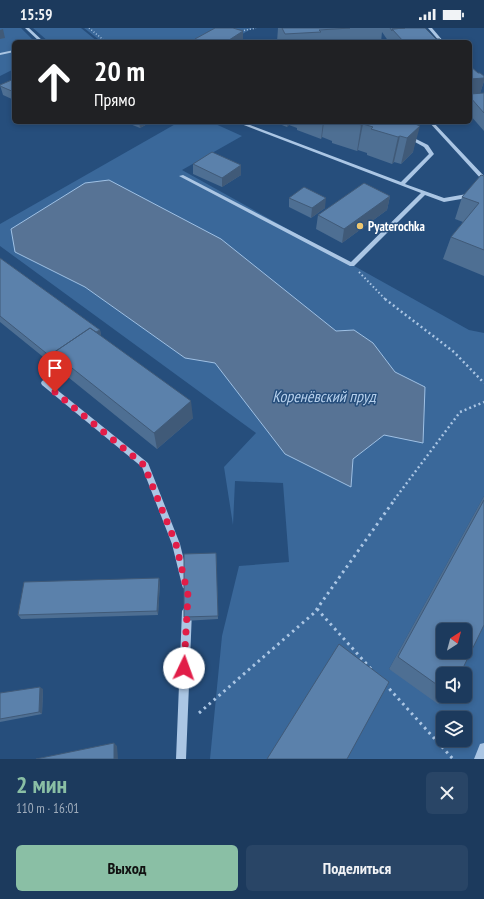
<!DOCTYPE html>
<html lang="ru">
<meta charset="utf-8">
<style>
:root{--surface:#1c3a5d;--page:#294566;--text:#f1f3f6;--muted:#a0adbc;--line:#3a5472;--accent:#8abfa5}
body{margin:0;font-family:"PT Sans Narrow",sans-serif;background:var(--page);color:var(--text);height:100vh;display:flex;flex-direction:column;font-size:15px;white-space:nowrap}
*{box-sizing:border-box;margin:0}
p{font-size:13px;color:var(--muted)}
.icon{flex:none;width:22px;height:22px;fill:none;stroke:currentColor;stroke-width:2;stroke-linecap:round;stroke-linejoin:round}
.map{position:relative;height:731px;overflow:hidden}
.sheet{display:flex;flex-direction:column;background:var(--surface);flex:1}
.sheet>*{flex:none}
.banner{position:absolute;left:12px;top:12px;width:460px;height:84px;border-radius:6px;box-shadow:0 2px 6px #0003,0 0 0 1px var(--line);background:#202124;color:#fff;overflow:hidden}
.needle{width:26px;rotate:36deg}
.buttons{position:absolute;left:436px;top:595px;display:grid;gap:8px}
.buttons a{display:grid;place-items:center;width:36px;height:36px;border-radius:6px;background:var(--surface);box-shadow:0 2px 6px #0003,0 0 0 1px var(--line);font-size:20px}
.pin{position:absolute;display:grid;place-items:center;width:34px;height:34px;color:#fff;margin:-41px -17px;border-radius:50% 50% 50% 0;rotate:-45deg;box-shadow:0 0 4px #0007}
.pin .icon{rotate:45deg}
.me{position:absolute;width:44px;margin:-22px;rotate:3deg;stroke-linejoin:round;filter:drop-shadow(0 0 3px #0008)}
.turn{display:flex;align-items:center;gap:14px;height:84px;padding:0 16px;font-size:18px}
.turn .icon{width:52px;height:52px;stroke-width:2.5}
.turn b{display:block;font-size:28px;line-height:34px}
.round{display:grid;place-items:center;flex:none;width:42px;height:42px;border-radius:6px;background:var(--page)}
.overview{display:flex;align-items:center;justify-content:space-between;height:68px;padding:0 16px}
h1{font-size:24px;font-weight:600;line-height:30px;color:var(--accent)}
.primary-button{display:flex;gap:8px;margin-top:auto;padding:8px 16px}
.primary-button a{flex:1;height:46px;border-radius:6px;background:var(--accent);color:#111;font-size:16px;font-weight:600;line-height:46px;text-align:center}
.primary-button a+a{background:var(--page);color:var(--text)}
.status{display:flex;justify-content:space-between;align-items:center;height:28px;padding:0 20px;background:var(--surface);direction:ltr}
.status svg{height:11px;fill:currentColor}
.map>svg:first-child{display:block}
.green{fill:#3a689a;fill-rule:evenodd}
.water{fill:#577395;stroke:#9fc1e5}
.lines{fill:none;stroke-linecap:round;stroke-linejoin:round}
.path-far3{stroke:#abc6e4;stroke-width:1.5;stroke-dasharray:1 2;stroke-linecap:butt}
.path-far2{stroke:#abc6e4;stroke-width:2;stroke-dasharray:1.5 2.5;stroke-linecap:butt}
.path-far1{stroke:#abc6e4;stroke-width:2.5;stroke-dasharray:2 3;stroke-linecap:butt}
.path{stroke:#abc6e4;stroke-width:3;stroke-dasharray:2.5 4;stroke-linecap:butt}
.minor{fill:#abc6e4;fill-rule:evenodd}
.wall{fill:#4e6f93}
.shaded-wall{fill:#405a78}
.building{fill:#5b81ab;stroke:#405a78;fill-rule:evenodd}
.route{stroke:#e11d48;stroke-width:7;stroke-dasharray:0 12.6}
.poi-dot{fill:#edc670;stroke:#264e7c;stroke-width:1.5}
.labels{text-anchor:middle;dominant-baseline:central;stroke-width:3;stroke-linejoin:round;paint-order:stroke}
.far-poi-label{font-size:13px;font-weight:bold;fill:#fff;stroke:#264e7c;text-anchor:start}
.water-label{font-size:16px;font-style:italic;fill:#b6d0ec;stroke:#264e7c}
</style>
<div class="status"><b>15:59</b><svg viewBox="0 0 49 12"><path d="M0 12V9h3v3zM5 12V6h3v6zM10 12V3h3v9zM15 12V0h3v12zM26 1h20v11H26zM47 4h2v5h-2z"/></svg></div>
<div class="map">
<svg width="484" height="731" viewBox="0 0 484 731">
<rect width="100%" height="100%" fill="#264e7c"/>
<path class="green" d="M0,0H21L35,14H14V41L0,48Z
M33,0H81L98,14H49Z
M84,0H253L228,14H102Z
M179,94H211L242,108L182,142L469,302L484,305V468L389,641L443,668H465V646H452L465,624L484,581V731H210L222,608L239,538L289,534L283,455L235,453L233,497L224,439L256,405L0,218V196ZM221,211L336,303L354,302L373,315L395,344L425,359L384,407L353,431L351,459L285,426L215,335L185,330L85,259L15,224ZM443,690H465V712H443Z"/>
<path class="water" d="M109,152L221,211L336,303L354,302L373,315L395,344L425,359L423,415L384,407L353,431L351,459L285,426L215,335L185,330L85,259L15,224L11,201L85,155Z"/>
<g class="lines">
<path class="path-far3" d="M89,0L106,14
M241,3L256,0"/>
<path class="path-far2" d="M359,244L386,272"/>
<path class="path-far1" d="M385,271L454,324L484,355
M394,472L460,384L484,374"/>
<path class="path" d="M317,581L372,642
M385,656L453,731
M199,685L314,585L395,471"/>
<path class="minor" d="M25,0H29L44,14H40Z
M428,0H432L444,14H440Z
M14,22V24L0,27V25Z
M236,94H242L401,154L429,126L424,119L406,109L410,108L428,117L434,126L405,156L444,170L484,163V167L444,174L425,167L354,238H350L179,148L183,147L351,234L421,165Z
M429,94H433L484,148V153L482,152Z
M44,352L46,353L148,435L180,516L190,557L189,560L186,561L183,560L182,557L172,516L142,439L42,357L41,355L42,353Z
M187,578L190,580L192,583L186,731H176L182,583L184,580Z
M484,715V731H474L480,716Z"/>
</g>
<path class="wall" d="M278,0H425L436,11L443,14H389L382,4L381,14H277Z
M470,38L478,45L484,48V53L480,65H484V103L470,87Z
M14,51V72L3,67L0,57Z
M125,94H151L140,100Z
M274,94H413L416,95L413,124L401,136L394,134L392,136L367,127V125L358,122L357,123L332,115V113L322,109L321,111L297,102V100L289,97L287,99Z
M193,136L241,137V147L222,159L193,146Z
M484,148V248L443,231L451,209L463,194L455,191L462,169Z
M390,168L387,182L342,215L316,201L318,187Z
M289,170L325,180L311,190L289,179Z
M0,230L100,302L101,308L193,390L157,421L0,294Z
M484,468V597L443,646V668H448L438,676L389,641Z
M216,525L218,591L184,593V589Z
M160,554L158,587L21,591L18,587Z
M43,661L42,686L0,694V665Z"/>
<path class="shaded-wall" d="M3,1L5,10L0,11V2Z
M243,3V14H226Z
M484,50V53L477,75L470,69V51Z
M139,94H151L140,100Z
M288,94H289V97L287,99Z
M323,94H324L322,109L321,111Z
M416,95L414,103L420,98L413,124L401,136L407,110Z
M363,96L358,122L357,123L361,97Z
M400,108L394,134L392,136L398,109Z
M241,137V147L222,159V150Z
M390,168L387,182L342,215L344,201Z
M326,170L325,180L311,190L312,180Z
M100,302L102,312L60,330Z
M191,373L193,390L157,421L154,405Z
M159,550L160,554L158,587L157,583Z
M40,659L43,661L42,686L39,684Z
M114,715L117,718L118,731H114Z"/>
<path class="building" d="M215,0H233L243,3L226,14H194L198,12L195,11Z
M282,0H350L319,2L321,4L285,6Z
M390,0H405L392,1V3Z
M405,0H425L436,11H440L443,14H404L392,1Z
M470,38L478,45H480L484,48V50L470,51Z
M14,51V64L0,58V57Z
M484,65V85L470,69V66Z
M351,94H413L416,95L415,96L420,98L407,110L400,108L398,109L371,101L373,99L363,96L361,97Z
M212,124L241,137L222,150L193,136Z
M481,147L484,148V222L451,209L479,175L462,169Z
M364,155L390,168L344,201L318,187Z
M304,159L326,170L312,180L289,170Z
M0,230L100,302L96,304L90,300L53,325L56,333L0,288Z
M90,300L191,373L154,405L53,325Z
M484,472V597L460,646H443V661L398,629ZM443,602H465V624H443Z
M216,525L218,588L184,589V526Z
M159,550L157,583L18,587L24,554Z
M339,616L389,654L347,731H267Z
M40,659L39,684L0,691V665Z
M114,715V731H36Z"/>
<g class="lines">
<path class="route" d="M55,364L144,437L176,516L188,567L184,640"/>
</g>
<circle class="poi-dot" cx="360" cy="198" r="4"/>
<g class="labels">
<g class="far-poi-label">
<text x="368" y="198">Pyaterochka</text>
</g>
<g class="water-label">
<text x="324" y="368">Коренёвский пруд</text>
</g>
</g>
</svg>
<div class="buttons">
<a><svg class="needle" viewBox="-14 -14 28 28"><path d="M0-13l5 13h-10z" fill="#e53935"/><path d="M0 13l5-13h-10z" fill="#a0adbc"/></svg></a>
<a><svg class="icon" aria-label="sound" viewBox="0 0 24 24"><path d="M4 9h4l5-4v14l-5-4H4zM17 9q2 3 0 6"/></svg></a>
<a><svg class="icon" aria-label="layers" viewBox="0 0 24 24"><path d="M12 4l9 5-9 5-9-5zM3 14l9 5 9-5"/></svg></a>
</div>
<div class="pin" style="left:55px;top:364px;background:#d93025"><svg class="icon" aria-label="arrive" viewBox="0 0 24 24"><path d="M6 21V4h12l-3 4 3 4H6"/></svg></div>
<svg class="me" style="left:184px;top:640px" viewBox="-20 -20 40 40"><circle r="19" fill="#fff"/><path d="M0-13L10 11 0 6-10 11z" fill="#e11d48"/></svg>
<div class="banner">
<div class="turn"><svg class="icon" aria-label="ahead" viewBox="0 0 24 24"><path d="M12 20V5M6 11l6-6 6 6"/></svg><div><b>20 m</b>Прямо</div></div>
</div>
</div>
<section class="sheet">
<div class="overview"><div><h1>2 мин</h1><p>110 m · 16:01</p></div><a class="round"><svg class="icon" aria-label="close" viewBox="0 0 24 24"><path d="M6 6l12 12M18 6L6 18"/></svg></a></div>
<div class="primary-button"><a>Выход</a><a>Поделиться</a></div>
</section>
